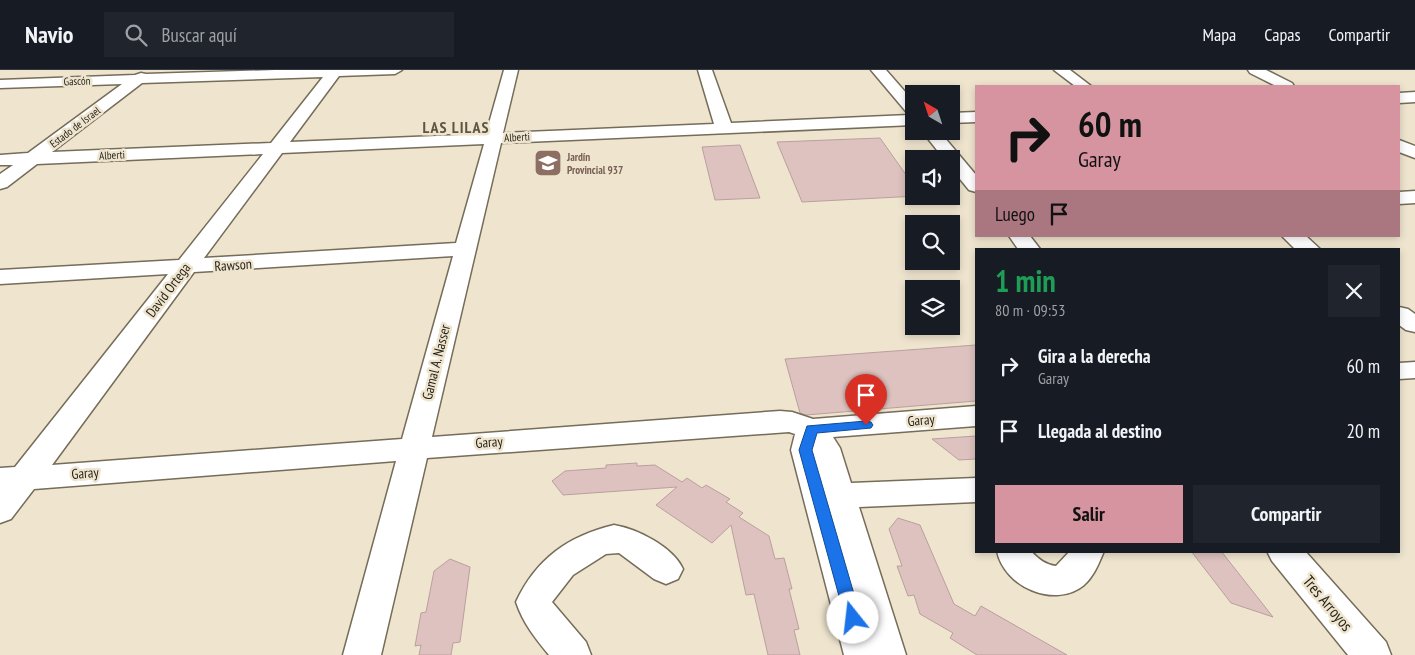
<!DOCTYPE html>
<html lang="es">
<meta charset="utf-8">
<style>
:root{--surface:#171b24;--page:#20242c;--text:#f1f3f6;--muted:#9ea1a6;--line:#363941;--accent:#d594a0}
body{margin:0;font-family:"PT Sans Narrow",sans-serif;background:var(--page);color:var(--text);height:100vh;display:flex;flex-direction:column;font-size:19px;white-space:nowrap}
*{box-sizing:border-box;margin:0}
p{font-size:16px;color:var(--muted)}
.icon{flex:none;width:28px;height:28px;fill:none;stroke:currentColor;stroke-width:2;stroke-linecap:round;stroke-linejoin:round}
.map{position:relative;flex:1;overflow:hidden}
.side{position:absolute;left:975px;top:178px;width:425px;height:305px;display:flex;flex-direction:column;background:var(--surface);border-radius:0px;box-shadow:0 2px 8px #0003}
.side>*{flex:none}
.hud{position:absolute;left:975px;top:15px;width:425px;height:152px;border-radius:0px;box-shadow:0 2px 8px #0003;background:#d594a0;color:#111;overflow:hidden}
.needle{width:32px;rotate:321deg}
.fabs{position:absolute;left:905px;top:15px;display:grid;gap:10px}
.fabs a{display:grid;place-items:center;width:55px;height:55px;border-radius:0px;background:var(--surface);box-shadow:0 2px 8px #0003;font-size:25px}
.pin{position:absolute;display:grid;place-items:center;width:42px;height:42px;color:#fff;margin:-51px -21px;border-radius:50% 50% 50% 0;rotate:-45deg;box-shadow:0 0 5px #0007}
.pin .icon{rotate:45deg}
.me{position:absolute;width:55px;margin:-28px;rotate:344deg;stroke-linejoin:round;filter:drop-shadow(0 0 4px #0008)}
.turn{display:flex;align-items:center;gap:18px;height:105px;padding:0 20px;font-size:22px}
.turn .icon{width:65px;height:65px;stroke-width:2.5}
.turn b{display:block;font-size:35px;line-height:42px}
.then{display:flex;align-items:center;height:48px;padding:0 20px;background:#0003;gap:10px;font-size:19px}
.round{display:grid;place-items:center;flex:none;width:52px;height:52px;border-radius:0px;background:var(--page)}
.head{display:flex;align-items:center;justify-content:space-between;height:85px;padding:0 20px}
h1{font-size:30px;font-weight:700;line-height:38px;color:#1e9e55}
.primary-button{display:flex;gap:10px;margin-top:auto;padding:10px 20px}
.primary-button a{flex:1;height:58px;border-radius:0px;background:var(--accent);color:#111;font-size:20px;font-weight:700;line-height:58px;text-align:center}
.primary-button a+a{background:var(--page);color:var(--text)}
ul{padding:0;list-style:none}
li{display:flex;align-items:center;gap:15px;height:65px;padding:0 20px}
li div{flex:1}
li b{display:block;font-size:19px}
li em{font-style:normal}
header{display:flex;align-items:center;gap:30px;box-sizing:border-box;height:70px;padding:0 25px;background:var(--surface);border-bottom:1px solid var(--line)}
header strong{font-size:24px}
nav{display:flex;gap:28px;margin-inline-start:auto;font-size:18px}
.search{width:350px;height:45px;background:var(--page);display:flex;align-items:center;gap:12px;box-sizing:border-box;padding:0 18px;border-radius:0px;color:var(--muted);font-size:19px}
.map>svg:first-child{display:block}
.building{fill:#ddc2bf;stroke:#baa09d}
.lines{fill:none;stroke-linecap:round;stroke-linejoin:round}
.street-casing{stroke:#756c59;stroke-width:3}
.street{fill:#fff;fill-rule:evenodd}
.route{fill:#1a73e8;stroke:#114b97}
.labels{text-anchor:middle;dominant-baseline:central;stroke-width:5;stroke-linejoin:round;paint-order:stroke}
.far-street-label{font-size:11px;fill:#231f17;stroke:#efe5cf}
.far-education-label{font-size:11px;font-weight:bold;fill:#785e54;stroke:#efe5cf;text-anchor:start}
.street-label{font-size:14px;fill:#231f17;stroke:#efe5cf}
.far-district-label{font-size:16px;font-weight:bold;letter-spacing:1px;fill:#5e5643;stroke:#efe5cf}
.near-street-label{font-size:16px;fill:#231f17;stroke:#efe5cf}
</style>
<header>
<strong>Navio</strong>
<div class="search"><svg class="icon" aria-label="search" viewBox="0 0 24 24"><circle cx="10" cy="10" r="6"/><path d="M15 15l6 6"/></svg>Buscar aquí</div>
<nav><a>Mapa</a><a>Capas</a><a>Compartir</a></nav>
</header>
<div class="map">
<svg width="1415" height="585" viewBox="0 0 1415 585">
<rect width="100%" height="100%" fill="#efe5cf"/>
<path class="building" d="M880,68L914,116V126H918L802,132L777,72Z
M740,75L760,128L715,130L702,77Z
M976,275V331L806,345L800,343L785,289Z
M976,366V389L959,390L932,369Z
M637,393V396L655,395L682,412L687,408L702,418L706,415L730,429L726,432L743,443L739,447L769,466L775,489L784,488L792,519H789L799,559L794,560L800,585H768L754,524L746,525L731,455L712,473L656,435L677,417L563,425L552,411L565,401L606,398V395Z
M898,448L920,455L954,534L975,546L981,536L1067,585H977L950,568L953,563L920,544L914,525L908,526L897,496H902L889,459Z
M1191,481H1221L1273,547L1231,533Z
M450,489L470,497L460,572L453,573L451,585H419L421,575L415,576L421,543L426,542L434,501Z"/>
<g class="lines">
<defs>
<path id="street" d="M275,0H402L395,4L339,6L290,72L486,64L504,0H518L503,63L714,54L698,0H712L731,53L909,45L871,0H886L914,32V55L501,73L432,367L780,341L792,342L813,349L976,336V356L833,367L840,378L851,413L976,408V432L859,437L906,585H844L791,380L795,364L789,362L427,388L381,585H343L396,391L34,419L11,449L0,453V398L15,397L168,204L0,214V200L179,190L263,84L37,94L7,117L0,119V104L13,95H0V85L28,83L122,14L0,18V10L135,5L141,3L146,4ZM323,7L271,73L52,82L142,13ZM484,74L456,173L204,188L282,83ZM453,186L402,369L52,395L194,202Z
M1054,0H1070L1091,16H1075Z
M1248,0H1266L1292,13L1294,16H1276L1250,3Z
M1415,22V32L1399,33V23Z
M976,42V52L951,53V43Z
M922,61H939L976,105V122L969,120L951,98V89H944Z
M1399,70L1415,76V88L1399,82Z
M1415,121V133L1399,134V122Z
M1009,166H1030L1040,179H1018Z
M1282,166H1306L1320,179H1295Z
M1399,237L1408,239L1415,244V262L1406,260L1399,255Z
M1415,292V308L1399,309V293Z
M614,455C638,459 673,477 683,499L678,509L666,514L654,509L619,483L606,484L573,505L552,532L586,572L591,585H549C535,568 523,553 516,532C536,489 568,466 614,455Z
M997,481H1031C1038,489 1046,495 1056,496L1070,481H1104C1099,493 1094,506 1084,515C1055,539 1004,517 997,481Z
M1267,481H1305L1386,572L1391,585H1348L1272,491Z"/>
</defs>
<use href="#street" class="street-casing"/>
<use href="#street" class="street"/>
</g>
<path class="route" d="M866,351L871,352L873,355L871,358L817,363L812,380L861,548L859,553L853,555L847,553L845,548L799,380L807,356Z"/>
<defs>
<symbol id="school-square" viewBox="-11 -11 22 22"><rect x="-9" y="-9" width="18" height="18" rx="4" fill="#8d6e63" stroke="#efe5cf"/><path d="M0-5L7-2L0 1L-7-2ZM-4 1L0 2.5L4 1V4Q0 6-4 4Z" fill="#fff"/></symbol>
</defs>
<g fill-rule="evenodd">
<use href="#school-square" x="532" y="77" width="32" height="32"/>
</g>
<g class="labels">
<g class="far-street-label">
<text transform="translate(77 11) rotate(-2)">Gascón</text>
<text transform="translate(75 57) rotate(-37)">Estado de Israel</text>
<text transform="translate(517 67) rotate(-3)">Alberti</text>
<text transform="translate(112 85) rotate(-3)">Alberti</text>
</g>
<g class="far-education-label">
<text x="567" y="87">Jardín<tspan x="567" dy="13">Provincial 937</tspan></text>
</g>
<g class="street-label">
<text transform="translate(233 195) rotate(-4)">Rawson</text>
<text transform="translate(168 220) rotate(-53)">David Ortega</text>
<text transform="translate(436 292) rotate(-76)">Gamal A. Nasser</text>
<text transform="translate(921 350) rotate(-5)">Garay</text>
<text transform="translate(489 372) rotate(-4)">Garay</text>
<text transform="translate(85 403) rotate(-4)">Garay</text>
</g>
<g class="far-district-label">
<text x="456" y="57">LAS LILAS</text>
</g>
<g class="near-street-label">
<text transform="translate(1328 533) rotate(50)">Tres Arroyos</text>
</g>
</g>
</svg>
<div class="fabs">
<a><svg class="needle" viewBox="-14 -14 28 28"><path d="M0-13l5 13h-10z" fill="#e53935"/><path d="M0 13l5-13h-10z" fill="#9ea1a6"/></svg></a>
<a><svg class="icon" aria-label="sound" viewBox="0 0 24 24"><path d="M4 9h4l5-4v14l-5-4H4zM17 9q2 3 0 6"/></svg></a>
<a><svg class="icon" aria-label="search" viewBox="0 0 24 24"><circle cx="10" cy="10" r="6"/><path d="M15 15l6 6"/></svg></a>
<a><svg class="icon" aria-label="layers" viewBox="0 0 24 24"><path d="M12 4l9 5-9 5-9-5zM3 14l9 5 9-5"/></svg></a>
</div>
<div class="pin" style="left:866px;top:355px;background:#d93025"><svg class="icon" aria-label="arrive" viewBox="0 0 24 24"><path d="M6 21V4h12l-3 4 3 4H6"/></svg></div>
<svg class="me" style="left:853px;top:548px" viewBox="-20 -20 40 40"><circle r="19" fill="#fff"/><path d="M0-13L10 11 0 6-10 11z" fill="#1a73e8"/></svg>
<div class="hud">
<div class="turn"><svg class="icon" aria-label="right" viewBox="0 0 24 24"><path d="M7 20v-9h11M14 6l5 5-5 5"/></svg><div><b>60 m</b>Garay</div></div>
<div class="then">Luego<svg class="icon" aria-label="arrive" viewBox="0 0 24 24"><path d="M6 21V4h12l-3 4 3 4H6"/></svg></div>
</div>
<section class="side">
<div class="head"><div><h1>1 min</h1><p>80 m · 09:53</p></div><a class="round"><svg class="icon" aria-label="close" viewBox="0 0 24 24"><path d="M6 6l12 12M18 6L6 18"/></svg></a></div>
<ul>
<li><svg class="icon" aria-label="right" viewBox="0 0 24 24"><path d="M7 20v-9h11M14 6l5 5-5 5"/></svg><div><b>Gira a la derecha</b><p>Garay</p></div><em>60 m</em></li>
<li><svg class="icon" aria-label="arrive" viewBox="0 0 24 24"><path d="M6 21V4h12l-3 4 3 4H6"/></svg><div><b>Llegada al destino</b></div><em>20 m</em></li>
</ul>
<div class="primary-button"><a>Salir</a><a>Compartir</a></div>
</section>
</div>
